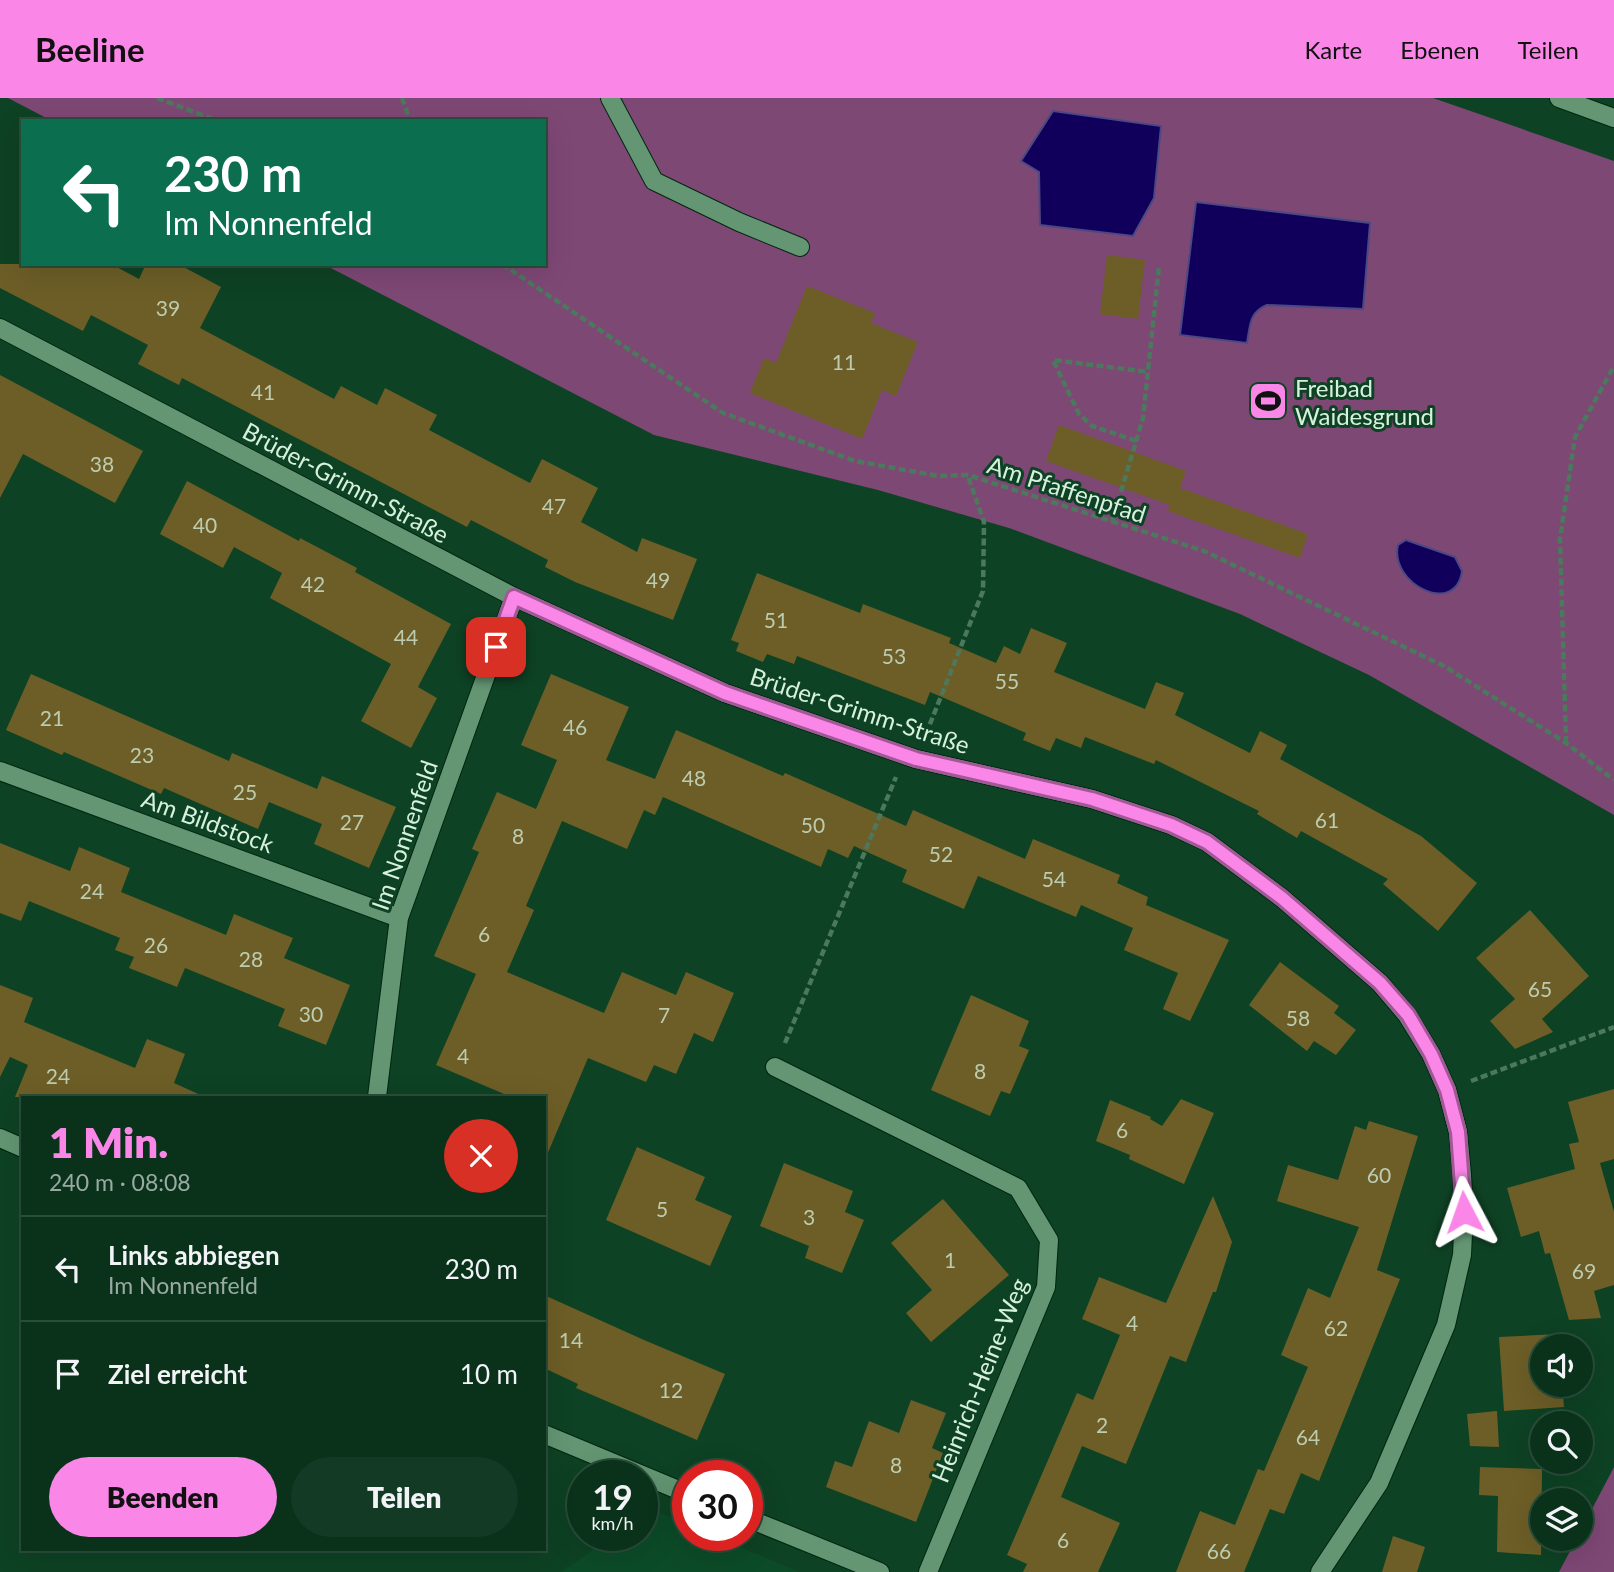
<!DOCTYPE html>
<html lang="de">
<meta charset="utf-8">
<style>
:root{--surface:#0a321b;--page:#133a24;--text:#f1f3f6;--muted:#99aaa3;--line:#2a4d3a;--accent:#fa87e7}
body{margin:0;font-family:Lato,sans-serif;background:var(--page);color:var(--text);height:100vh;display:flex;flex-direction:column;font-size:26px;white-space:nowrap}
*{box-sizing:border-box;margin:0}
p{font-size:23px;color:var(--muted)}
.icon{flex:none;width:38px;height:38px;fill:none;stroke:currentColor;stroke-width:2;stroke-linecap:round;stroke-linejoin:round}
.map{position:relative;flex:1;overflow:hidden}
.side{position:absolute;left:21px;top:998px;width:525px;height:455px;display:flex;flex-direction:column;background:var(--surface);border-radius:0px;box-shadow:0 7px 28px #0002,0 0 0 2px var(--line)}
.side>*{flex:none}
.guide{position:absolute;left:21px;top:21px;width:525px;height:147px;border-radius:0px;box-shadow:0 7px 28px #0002,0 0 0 2px var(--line);background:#0b6e4f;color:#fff;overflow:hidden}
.buttons{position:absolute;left:1530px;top:1236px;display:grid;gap:14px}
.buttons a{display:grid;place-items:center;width:63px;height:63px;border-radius:50%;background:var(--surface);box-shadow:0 7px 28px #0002,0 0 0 2px var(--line);font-size:35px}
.speed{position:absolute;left:567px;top:1362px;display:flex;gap:14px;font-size:35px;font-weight:700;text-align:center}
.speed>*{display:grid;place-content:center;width:91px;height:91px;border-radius:50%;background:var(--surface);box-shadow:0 7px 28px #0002,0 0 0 2px var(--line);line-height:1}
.speed small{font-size:18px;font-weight:400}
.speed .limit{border:10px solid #d22;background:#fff;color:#111}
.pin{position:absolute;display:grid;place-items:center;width:60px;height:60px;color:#fff;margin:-30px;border-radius:14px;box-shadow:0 4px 10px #0006}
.me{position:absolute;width:77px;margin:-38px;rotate:356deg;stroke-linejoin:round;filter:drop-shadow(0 0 5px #0008)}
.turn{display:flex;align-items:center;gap:24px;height:147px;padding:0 28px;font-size:32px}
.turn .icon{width:91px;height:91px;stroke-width:2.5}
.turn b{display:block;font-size:49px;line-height:60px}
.round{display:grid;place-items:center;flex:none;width:74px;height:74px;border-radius:37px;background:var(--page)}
.overview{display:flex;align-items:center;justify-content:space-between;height:119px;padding:0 28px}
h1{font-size:42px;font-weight:800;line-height:52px;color:var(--accent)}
.primary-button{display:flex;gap:14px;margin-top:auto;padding:14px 28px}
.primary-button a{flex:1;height:80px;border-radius:42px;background:var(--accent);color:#111;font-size:28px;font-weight:800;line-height:80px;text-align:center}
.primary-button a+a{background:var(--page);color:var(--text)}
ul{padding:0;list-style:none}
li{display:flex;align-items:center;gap:21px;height:105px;padding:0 28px;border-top:2px solid var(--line)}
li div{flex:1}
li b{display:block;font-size:26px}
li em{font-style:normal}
header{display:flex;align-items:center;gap:42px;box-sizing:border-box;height:98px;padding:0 35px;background:var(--accent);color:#111}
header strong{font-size:33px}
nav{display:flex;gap:38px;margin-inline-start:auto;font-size:24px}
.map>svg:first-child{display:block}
.built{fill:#0c4b28}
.green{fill:#7e4875}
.water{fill:#10005c;stroke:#4c4883;stroke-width:2}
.building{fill:#6d5e27}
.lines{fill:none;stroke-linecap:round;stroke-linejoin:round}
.lane-casing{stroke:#002610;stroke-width:20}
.street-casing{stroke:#002610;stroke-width:20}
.secondary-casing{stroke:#002610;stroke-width:20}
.path{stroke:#4c785d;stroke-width:4.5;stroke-dasharray:7 3.5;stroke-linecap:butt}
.lane{stroke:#649673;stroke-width:18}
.street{stroke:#649673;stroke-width:18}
.secondary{stroke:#649673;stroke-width:18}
.route-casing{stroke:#a25896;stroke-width:18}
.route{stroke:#fa87e7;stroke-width:12}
.labels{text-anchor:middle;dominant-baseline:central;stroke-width:6;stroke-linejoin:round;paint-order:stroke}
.number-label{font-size:21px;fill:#bcccb0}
.poi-label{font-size:24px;fill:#d7f1de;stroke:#0e4224;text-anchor:start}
.street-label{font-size:24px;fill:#d7f1de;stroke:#0e4224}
</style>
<header>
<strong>Beeline</strong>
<nav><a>Karte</a><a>Ebenen</a><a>Teilen</a></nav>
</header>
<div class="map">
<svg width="1614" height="1474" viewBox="0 0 1614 1474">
<rect width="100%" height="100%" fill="#0e4224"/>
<path class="built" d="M649,1410L688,1427V1437H712L799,1474H562L613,1437H642V1415Z"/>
<path class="green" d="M8,0H1433L1614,63V717L1369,577L1240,516L1009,430L878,392L654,337L323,166H544V23H52Z
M1614,1369V1474H1559L1577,1440H1580V1434Z"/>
<path class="water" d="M1053,13L1161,28L1154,100L1133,138L1040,127L1039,74L1021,63Z
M1196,104L1370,125L1363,211L1267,207C1249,214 1250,228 1247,245L1180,237Z
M1406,442L1455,459L1462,473C1456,519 1389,486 1398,447Z"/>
<path class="building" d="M1107,157L1145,162L1138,221L1100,216Z
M0,166H111L139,181L146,166H178L221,189L200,230L334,301L341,288L377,307L385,290L437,317L429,332L530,385L542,361L598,390L581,424L637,454L642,440L697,461L673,522L575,484L545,469L548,462L471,422L467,429L182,280L179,287L138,266L148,247L91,217L83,233L0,190Z
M807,188L875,215L871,225L918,244L896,298L882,292L862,341L750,295L764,260L776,265Z
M0,277L143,353L115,405L23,356L0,400Z
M1059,327L1186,373L1180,390L1308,436L1300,460L1168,413L1170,407L1046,363Z
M187,383L299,443L300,440L357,470L355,474L451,526L418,589L437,600L411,650L361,623L391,566L270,500L282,475L234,449L223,470L160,436Z
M757,475L860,515L863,506L951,540L949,545L996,565L1004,548L1020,556L1031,530L1067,545L1054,574L1145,611L1156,584L1184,595L1175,617L1250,655L1260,633L1287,647L1280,661L1421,738L1477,785L1438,833L1383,786L1388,781L1301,733L1297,740L1257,716L1259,713L1156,662L1154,666L1085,639L1081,650L1056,640L1050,653L1023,642L1026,635L930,594L925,607L797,558L794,566L767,556L763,564L736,553L739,545L731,542Z
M31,576L229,663L232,655L317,691L322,678L396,709L369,770L314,746L322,726L269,704L258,731L164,690L161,696L64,654L62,657L6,632Z
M551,576L629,609L606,662L655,681L676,632L783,678L785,675L906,728L913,712L1025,761L1033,741L1120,777L1117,785L1148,799L1146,807L1229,842L1190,923L1163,911L1178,875L1124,852L1133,830L1081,807L1076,819L978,778L964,811L902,784L907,772L854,748L848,760L828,751L821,769L663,699L655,717L644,712L627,751L562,723L526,808L534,812L507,874L604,915L622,874L676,897L686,874L734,895L713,944L694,935L676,976L654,967L646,984L588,960L544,1064V999H511L436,967L476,876L434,858L479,754L472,751L497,694L536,711L557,662L521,647Z
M0,745L70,773L79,749L130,770L121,794L226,837L234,816L293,840L284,860L350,887L326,947L278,928L285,911L185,870L177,889L129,870L134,859L115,852L120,840L29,803L21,823L0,815Z
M1530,812L1589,878L1542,921L1553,934L1515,951L1490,923L1515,901L1476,860Z
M1280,864L1339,908L1334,915L1356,932L1336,957L1314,943L1307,953L1249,907Z
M0,887L33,900L24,924L135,970L147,941L185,956L174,985L205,999H15L28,967L10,959L0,979Z
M971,897L1029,923L1019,948L1029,952L1010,996L1001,993L990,1018L931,992Z
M1614,991V1061L1600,1065L1614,1114V1187L1594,1193L1601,1220L1569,1222L1550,1155L1545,1156L1539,1133L1521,1139L1507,1090L1575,1071L1569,1046L1579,1044L1568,1004Z
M1181,1001L1214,1015L1184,1086L1129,1061L1130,1057L1096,1043L1110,1002L1151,1019L1150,1021L1162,1028Z
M1369,1023L1418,1038L1377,1172L1400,1181L1319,1383L1301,1375L1284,1416L1270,1411L1244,1474H1176L1200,1413L1235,1427L1258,1371L1264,1373L1308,1269L1281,1257L1308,1190L1330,1200L1359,1129L1277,1103L1288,1067L1338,1082L1355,1028L1366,1032Z
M637,1049L705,1079L695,1102L732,1118L710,1168L606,1122Z
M784,1065L853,1093L845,1114L864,1122L842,1175L805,1160L809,1148L760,1128Z
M1213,1098L1232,1144L1216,1194H1213L1186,1264L1170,1258L1126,1366L1082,1348L1061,1399L1120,1425L1098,1474H1023L1027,1466L1007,1457L1077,1295L1093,1302L1120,1237L1082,1221L1099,1179L1166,1205Z
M943,1101L1009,1177L931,1244L906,1215L932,1192L891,1145Z
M544,1197L644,1242L725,1276L697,1342L576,1290L578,1286L544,1270Z
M1558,1236L1559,1248H1542V1286H1562L1564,1309L1504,1313L1499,1239Z
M911,1302L946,1315L932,1350L943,1355L916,1424L826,1389L835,1363L852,1369L869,1323L899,1335Z
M1497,1313L1499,1349L1470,1348L1467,1316Z
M1480,1369L1542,1371L1541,1457L1497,1454L1498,1398L1479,1397Z
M1393,1438L1425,1449L1417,1474H1382Z"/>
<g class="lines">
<defs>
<path id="lane" d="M610,0L654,83L739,124L800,149"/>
<path id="street" d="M0,230L514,499L725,595L916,661L1092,701L1171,727L1207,744L1282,800L1380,885L1407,917L1431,956L1447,992L1458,1034L1462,1077L1464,1114L1462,1157L1446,1227L1379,1385L1320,1474
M0,673L399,820
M775,969L1018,1090L1049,1142L1046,1189L928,1474
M377,999L399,820L514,499
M0,1040L23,1050
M544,1336L688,1396
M747,1420L880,1474"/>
<path id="secondary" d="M1559,0L1614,20"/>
</defs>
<use href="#lane" class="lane-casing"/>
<use href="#street" class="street-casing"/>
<use href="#secondary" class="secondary-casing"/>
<path class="path" d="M157,0L218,23
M402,0L410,23
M502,166L723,315L855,363L938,378L968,377L1204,453L1444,568L1566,645L1614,682
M1136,343L1092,328L1079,316L1053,262L1148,274
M1112,424L1143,320L1159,169
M926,636L983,493L984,424L968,378
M1566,645L1560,441L1575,339L1614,268
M785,945L896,679
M1471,983L1614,929"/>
<use href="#lane" class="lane"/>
<use href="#street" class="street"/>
<use href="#secondary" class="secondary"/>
</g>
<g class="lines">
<defs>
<path id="route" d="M496,549L514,499L725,595L916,661L1092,701L1171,727L1207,744L1282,800L1380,885L1408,917L1431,956L1447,992L1458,1034L1464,1114"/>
</defs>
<use href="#route" class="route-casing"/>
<use href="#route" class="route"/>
</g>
<defs>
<symbol id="stadium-square" viewBox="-11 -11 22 22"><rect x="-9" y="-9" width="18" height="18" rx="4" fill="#fa87e7" stroke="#0e4224"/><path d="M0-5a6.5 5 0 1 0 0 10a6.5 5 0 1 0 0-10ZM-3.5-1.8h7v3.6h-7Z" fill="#111"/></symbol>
</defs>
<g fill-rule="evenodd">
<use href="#stadium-square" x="1246" y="281" width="44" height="44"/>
</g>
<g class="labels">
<g class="number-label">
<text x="168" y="209">39</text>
<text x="844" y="263">11</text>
<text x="263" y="293">41</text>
<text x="102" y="365">38</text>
<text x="554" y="407">47</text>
<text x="205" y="426">40</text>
<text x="658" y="481">49</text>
<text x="313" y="485">42</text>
<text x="776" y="521">51</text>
<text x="406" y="538">44</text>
<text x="894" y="557">53</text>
<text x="1007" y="582">55</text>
<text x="52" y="619">21</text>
<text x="575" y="628">46</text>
<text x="142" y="656">23</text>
<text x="694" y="679">48</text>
<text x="245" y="693">25</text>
<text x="1327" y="721">61</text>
<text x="352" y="723">27</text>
<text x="813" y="726">50</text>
<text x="518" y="737">8</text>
<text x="941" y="755">52</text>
<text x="1054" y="780">54</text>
<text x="92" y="792">24</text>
<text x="484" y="835">6</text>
<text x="156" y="846">26</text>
<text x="251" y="860">28</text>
<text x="1540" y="890">65</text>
<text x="311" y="915">30</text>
<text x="664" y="916">7</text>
<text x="1298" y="919">58</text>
<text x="463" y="957">4</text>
<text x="980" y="972">8</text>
<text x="58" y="977">24</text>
<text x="1122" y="1031">6</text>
<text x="1379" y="1076">60</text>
<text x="662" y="1110">5</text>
<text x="809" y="1118">3</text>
<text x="950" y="1161">1</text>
<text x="1584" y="1172">69</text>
<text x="1132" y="1224">4</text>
<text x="1336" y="1229">62</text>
<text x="571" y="1241">14</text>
<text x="671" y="1291">12</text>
<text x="1102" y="1326">2</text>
<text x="1308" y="1338">64</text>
<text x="896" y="1366">8</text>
<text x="1063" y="1441">6</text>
<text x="1219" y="1452">66</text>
</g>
<g class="poi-label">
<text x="1295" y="289">Freibad<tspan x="1295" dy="28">Waidesgrund</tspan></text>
</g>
<g class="street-label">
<text transform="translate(346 384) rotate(28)">Brüder-Grimm-Straße</text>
<text transform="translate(1067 391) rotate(18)">Am Pfaffenpfad</text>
<text transform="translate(860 612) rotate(18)">Brüder-Grimm-Straße</text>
<text transform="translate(208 723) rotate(20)">Am Bildstock</text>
<text transform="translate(404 737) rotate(-71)">Im Nonnenfeld</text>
<text transform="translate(979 1282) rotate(-68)">Heinrich-Heine-Weg</text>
</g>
</g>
</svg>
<div class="buttons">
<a><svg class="icon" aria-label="sound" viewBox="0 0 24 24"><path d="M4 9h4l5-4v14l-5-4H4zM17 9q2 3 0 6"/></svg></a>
<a><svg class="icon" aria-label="search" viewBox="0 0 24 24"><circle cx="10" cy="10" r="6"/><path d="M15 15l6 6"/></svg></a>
<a><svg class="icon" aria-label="layers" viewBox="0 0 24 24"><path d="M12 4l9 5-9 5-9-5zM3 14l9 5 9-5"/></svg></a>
</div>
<div class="speed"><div>19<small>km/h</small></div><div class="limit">30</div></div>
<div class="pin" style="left:496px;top:549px;background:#d93025"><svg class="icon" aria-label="arrive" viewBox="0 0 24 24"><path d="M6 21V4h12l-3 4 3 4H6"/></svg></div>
<svg class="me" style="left:1464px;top:1114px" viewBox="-20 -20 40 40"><path d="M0-17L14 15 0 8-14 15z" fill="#fa87e7" stroke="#fff" stroke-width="4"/></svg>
<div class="guide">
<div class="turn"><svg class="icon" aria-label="left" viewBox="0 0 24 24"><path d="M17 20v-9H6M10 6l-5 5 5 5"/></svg><div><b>230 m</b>Im Nonnenfeld</div></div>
</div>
<section class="side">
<div class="overview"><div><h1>1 Min.</h1><p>240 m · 08:08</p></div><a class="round" style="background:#d93025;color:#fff"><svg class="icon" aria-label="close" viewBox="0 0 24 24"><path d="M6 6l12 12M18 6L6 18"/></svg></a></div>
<ul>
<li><svg class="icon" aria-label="left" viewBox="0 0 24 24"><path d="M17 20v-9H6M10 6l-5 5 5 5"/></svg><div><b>Links abbiegen</b><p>Im Nonnenfeld</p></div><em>230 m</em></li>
<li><svg class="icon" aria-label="arrive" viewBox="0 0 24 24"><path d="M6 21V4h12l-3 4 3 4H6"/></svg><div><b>Ziel erreicht</b></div><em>10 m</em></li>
</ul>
<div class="primary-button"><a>Beenden</a><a>Teilen</a></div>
</section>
</div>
